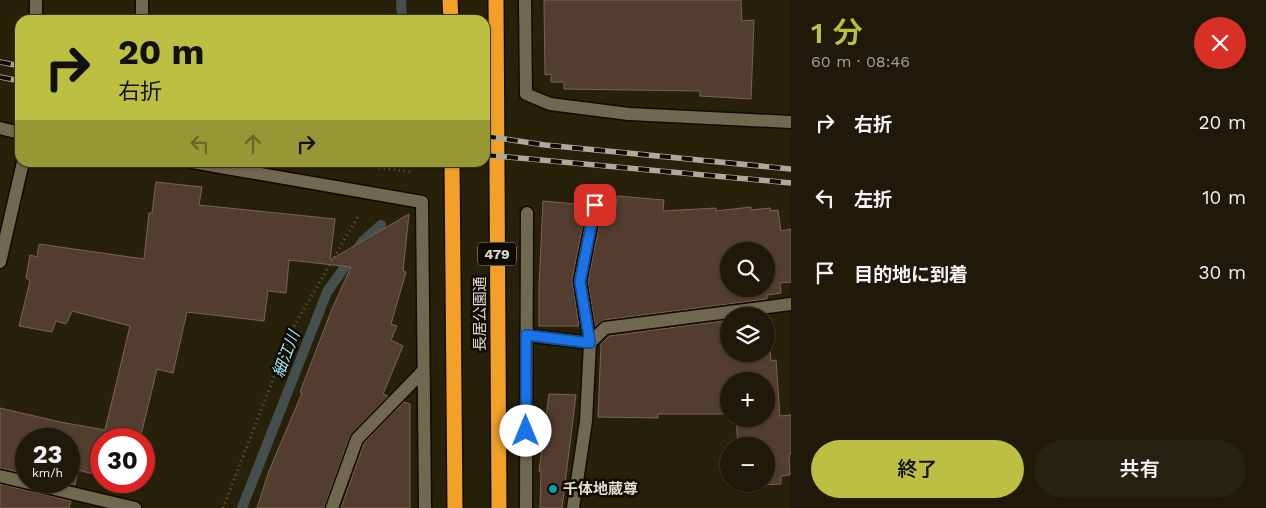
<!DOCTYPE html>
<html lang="ja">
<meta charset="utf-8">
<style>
:root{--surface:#1e1908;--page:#262212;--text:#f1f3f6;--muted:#a1a09c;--line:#3c3829;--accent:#bdbf43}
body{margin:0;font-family:"Work Sans","Noto Sans JP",sans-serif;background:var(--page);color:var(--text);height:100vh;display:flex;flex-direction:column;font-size:19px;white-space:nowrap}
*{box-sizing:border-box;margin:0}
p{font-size:16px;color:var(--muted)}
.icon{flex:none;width:28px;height:28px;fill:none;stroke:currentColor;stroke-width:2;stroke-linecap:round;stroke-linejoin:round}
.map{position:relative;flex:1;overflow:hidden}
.drawer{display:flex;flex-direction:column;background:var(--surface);width:475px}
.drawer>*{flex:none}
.banner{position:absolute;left:15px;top:15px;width:475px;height:152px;border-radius:15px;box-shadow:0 1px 4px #0004,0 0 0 1px var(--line);background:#bdbf43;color:#111;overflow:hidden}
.controls{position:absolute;left:720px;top:242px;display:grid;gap:10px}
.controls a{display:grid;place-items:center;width:55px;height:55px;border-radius:50%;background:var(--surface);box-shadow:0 1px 4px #0004,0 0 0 1px var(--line);font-size:25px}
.speed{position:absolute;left:15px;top:428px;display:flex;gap:10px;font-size:25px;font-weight:700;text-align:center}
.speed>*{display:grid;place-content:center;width:65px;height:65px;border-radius:50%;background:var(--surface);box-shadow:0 1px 4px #0004,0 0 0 1px var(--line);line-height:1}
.speed small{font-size:12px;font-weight:400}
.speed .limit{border:8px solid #d22;background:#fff;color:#111}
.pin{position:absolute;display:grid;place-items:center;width:42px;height:42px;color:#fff;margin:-21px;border-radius:10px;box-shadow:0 2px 8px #0006}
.me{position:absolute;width:55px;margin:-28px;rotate:0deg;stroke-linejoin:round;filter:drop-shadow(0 0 4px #0008)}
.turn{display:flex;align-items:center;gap:18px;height:105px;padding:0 20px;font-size:22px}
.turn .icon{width:65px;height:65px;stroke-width:2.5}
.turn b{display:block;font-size:35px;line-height:42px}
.lanes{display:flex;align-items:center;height:48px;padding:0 20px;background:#0003;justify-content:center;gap:25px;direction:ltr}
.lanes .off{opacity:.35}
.round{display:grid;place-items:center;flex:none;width:52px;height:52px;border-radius:26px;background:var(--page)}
.headline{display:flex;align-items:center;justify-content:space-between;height:85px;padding:0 20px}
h1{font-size:30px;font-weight:600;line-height:38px;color:var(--accent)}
.primary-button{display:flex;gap:10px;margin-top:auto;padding:10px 20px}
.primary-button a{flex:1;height:58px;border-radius:30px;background:var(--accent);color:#111;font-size:20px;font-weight:600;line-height:58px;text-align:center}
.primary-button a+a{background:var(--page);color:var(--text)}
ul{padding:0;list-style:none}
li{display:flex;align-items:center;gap:15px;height:75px;padding:0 20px}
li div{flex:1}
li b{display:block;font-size:19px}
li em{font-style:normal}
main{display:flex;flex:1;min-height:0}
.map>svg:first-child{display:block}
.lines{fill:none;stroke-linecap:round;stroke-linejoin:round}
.stream{stroke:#444f4e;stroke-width:10}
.building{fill:#533d2f;stroke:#7b6454;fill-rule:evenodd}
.minor-casing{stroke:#110a00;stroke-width:15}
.highway-casing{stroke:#110a00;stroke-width:18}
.path{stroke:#625b47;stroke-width:3;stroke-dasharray:1 4;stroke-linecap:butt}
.minor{stroke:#70684f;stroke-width:12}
.highway{stroke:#f2a027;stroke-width:15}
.rail-casing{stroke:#afa999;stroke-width:5.5}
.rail{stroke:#0e0b03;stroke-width:4;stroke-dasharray:11;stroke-linecap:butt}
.route-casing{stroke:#114b97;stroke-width:12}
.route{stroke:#1a73e8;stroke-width:9}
.culture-dot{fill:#0f9aa8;stroke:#0e0b03;stroke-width:2}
.labels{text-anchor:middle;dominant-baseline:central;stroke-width:5;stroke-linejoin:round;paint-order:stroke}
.shield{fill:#0e0b03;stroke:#a29d91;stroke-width:1}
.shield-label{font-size:14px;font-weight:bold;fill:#e1dcce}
.street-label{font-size:15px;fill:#e1dcce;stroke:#0e0b03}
.poi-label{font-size:15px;font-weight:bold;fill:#e1dcce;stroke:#0e0b03;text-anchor:start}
.water-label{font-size:16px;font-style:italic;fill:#a0ebfb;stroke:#0e0b03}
</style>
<main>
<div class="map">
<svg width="791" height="508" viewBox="0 0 791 508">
<rect width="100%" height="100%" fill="#28210a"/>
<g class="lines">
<path class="stream" d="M401,0L402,20
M242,508L327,292L363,241L381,225"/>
</g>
<path class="building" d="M544,0H741L742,21L754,20L751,99L700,96V91L564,89V82H551V74L545,75Z
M156,182L202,187L199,205L335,219L330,260L409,214L403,271L406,272L391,324L397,326L391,340L403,346L383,394L388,396L350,436L324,508H257L269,471L302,393L300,392L332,309L351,267L289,260L286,293L268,291L264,321L187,312L173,373L157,369L140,439H101V476L78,470L75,485L57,481H69V439H26V474L0,468V408L60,422L105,430L130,326L72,311L66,324L56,321L52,332L19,326L30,281L26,278L30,255L37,257L39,244L144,259L149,213H152Z
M617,196L664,200L663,211L716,208V211L751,207V210L770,208L771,211L778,210L781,231L791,229V282L780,283L781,293L767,295V299L604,320L595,326L588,281L603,206L616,207ZM729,251H766V289H729Z
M543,201L587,205L572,280L579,326H539V288Z
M768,315L771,361L776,360L780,416L791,415V454H789L790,475L781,476V484L740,486V484H766V446H738L736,419H766V381H729V414H658V418L598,417L601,344L609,336L729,320V354H766V316H760Z
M549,394L576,395L562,508H540L541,472L539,471Z
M404,402L410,404V508H341L364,443Z
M0,484L71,501L69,508H0Z"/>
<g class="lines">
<defs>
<path id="minor" d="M36,0V20
M142,0V20
M525,0L526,94L550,104L629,114L791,122
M0,128L20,133
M192,162L422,202L425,508
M0,262L23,162
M526,335L590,343L605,328L791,304
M0,476L135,508
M332,508L357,439L423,371
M526,508L527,213
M573,508L586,421L590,343L580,281L595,205"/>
<path id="highway" d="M450,0L451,20
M496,0L499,508
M452,162L455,508"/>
</defs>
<use href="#minor" class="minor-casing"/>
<use href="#highway" class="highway-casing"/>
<path class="path" d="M374,167L412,172
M223,508L293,328L357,218L358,214"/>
<use href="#minor" class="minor"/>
<use href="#highway" class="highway"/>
<defs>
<path id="rail" d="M0,62L20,66
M0,77L20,81
M485,136L545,145L791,169
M485,155L791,183"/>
</defs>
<use href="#rail" class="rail-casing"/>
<use href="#rail" class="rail"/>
</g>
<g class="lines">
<defs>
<path id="route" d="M526,431V335L590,343L580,282L595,205"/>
</defs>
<use href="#route" class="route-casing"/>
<use href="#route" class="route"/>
</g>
<circle class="culture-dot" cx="553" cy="489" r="5"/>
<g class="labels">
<rect class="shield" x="478" y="242.5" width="38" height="23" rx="4"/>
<g class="shield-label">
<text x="497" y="254">479</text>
</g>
<g class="street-label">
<text transform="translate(480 314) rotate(-90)">長居公園通</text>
</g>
<g class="poi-label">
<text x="563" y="489">千体地蔵尊</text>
</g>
<g class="water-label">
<text transform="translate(286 354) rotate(-69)">細江川</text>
</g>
</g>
</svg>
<div class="controls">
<a><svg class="icon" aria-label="search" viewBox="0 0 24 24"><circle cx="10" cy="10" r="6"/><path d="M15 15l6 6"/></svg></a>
<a><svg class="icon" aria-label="layers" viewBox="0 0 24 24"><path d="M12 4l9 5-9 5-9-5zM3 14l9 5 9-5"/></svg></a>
<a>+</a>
<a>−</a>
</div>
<div class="speed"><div>23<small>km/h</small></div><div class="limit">30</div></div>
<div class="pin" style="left:595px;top:205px;background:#d93025"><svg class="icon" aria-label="arrive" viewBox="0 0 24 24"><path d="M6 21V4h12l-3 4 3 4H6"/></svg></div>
<svg class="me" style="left:526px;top:431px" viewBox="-20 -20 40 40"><circle r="19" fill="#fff"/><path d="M0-13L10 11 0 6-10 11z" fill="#1a73e8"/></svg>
<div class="banner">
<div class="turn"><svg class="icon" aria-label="right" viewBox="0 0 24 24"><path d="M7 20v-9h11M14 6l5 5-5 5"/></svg><div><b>20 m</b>右折</div></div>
<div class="lanes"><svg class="icon off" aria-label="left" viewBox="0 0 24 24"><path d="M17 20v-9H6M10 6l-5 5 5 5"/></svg><svg class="icon off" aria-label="ahead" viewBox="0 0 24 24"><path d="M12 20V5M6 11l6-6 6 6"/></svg><svg class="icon" aria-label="right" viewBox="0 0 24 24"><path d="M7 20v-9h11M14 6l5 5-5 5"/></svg></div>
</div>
</div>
<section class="drawer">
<div class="headline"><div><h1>1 分</h1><p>60 m · 08:46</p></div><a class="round" style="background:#d93025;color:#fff"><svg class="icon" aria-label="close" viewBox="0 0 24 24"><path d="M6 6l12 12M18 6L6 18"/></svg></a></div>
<ul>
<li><svg class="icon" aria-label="right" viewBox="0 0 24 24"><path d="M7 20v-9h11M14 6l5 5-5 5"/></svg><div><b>右折</b></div><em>20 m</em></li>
<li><svg class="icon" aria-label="left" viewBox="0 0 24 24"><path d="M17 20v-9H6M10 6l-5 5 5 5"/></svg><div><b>左折</b></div><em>10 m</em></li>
<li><svg class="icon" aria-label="arrive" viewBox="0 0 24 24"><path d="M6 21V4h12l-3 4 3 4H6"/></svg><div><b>目的地に到着</b></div><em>30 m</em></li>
</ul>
<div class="primary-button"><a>終了</a><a>共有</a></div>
</section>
</main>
